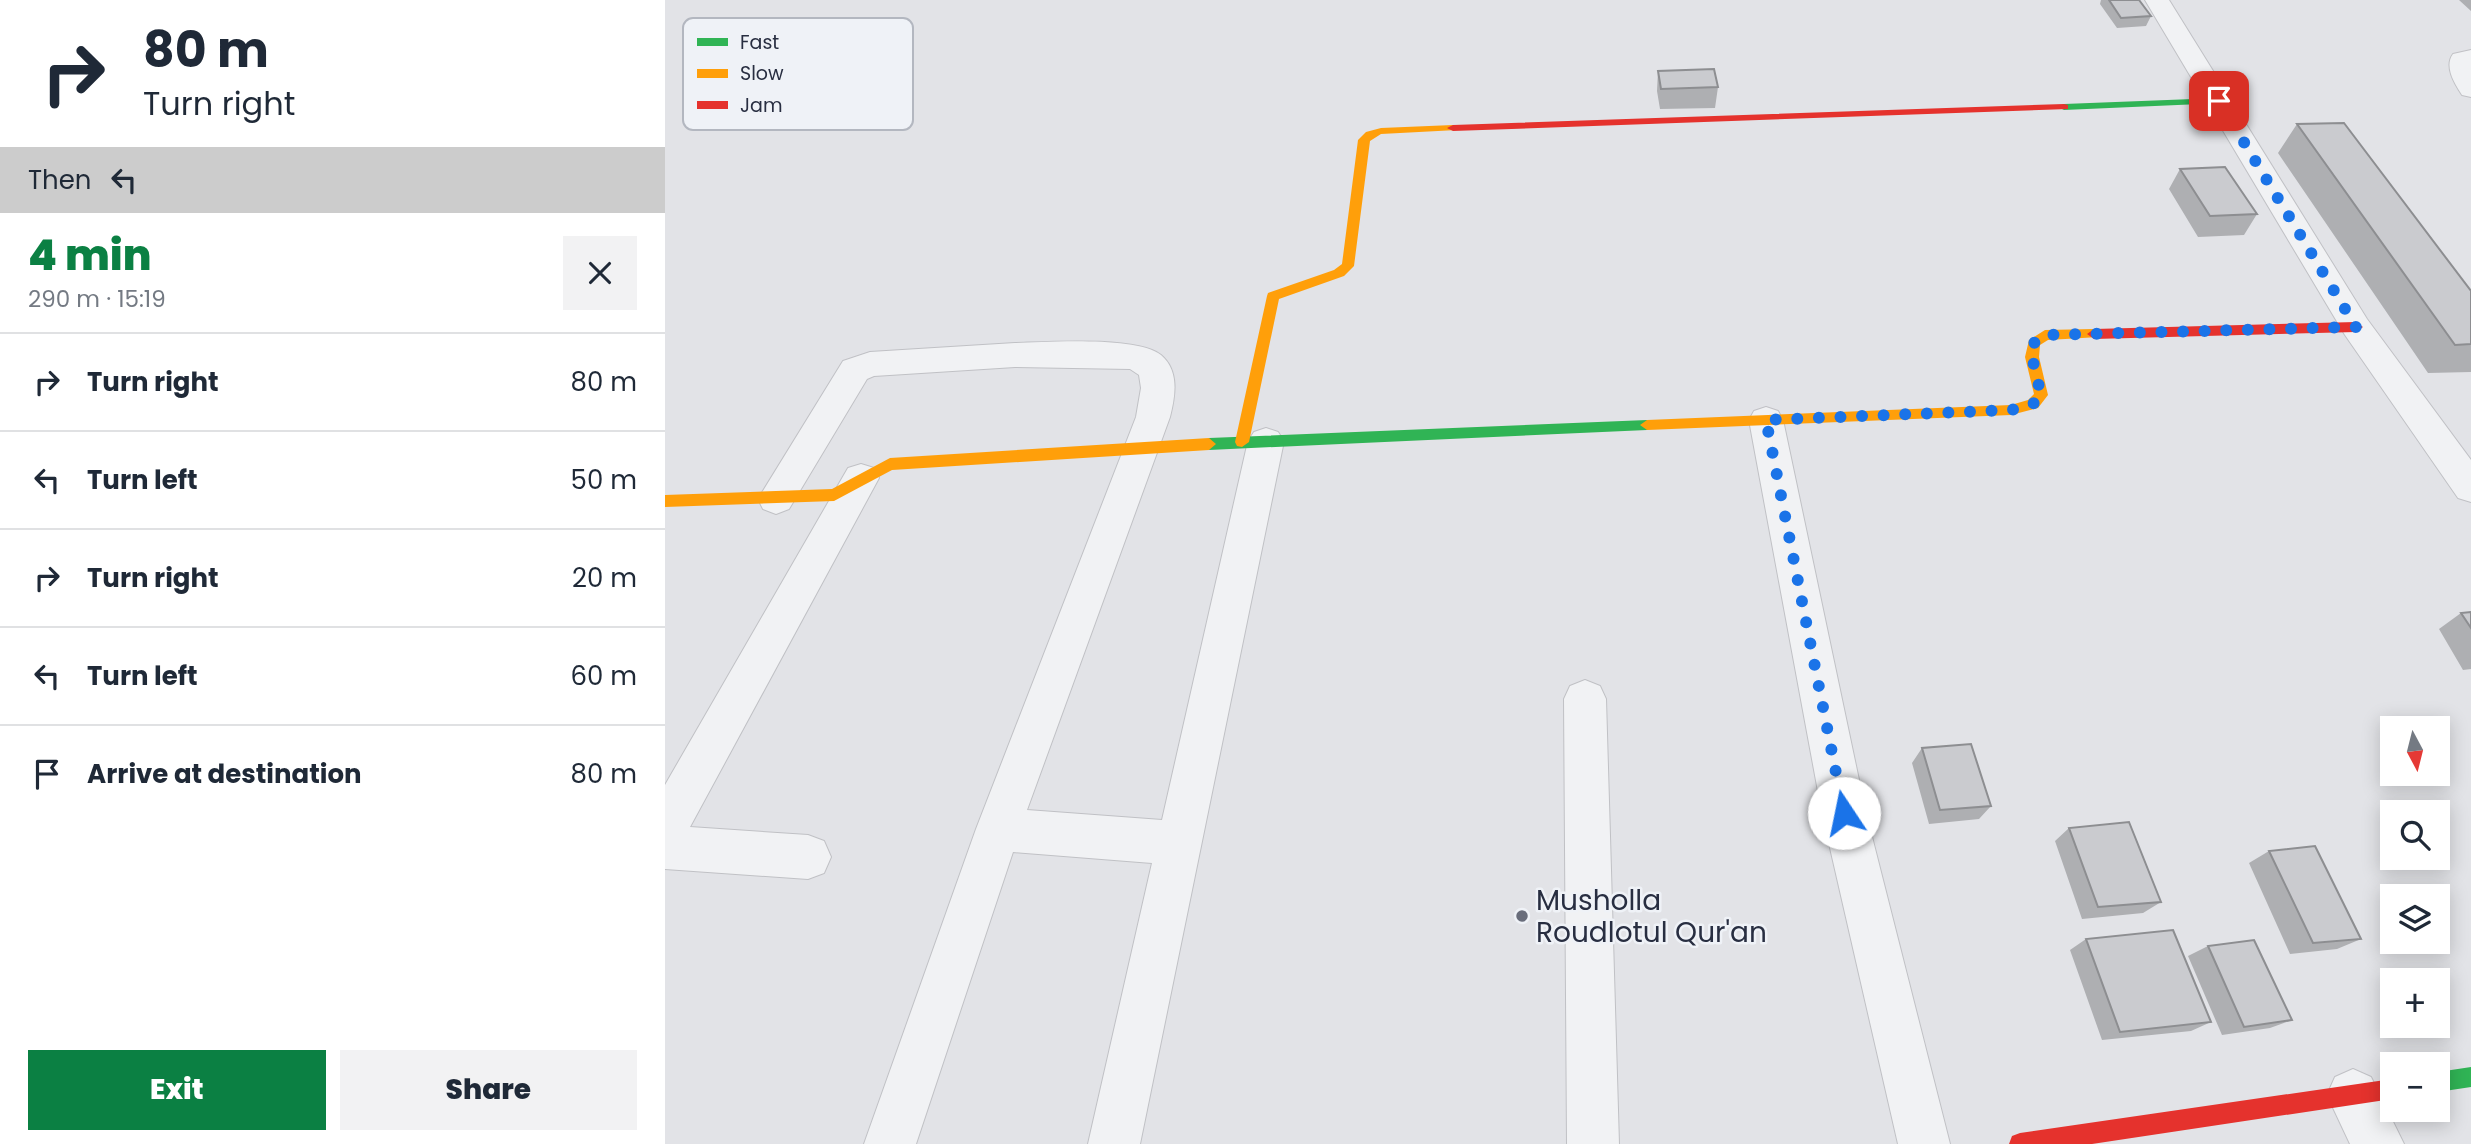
<!DOCTYPE html>
<meta charset="utf-8">
<style>
:root{--surface:#fff;--page:#f2f2f3;--text:#1f2937;--muted:#747a83;--line:#e0e1e3;--accent:#0b8043}
body{margin:0;font-family:Poppins,sans-serif;background:var(--page);color:var(--text);height:100vh;display:flex;flex-direction:column;font-size:26px;white-space:nowrap}
*{box-sizing:border-box;margin:0}
p{font-size:23px;color:var(--muted)}
.icon{flex:none;width:38px;height:38px;fill:none;stroke:currentColor;stroke-width:2;stroke-linecap:round;stroke-linejoin:round}
.map{position:relative;flex:1;overflow:hidden}
.side{display:flex;flex-direction:column;background:var(--surface);width:665px}
.side>*{flex:none}
.hud{background:#fff;color:var(--text);overflow:hidden}
.needle{width:46px;rotate:173deg}
.buttons{position:absolute;left:1715px;top:716px;display:grid;gap:14px}
.buttons a{display:grid;place-items:center;width:70px;height:70px;border-radius:0px;background:var(--surface);box-shadow:0 4px 18px #0003;font-size:35px}
.pin{position:absolute;display:grid;place-items:center;width:60px;height:60px;color:#fff;margin:-30px;border-radius:14px;box-shadow:0 4px 10px #0006}
.me{position:absolute;width:77px;margin:-38px;rotate:349deg;stroke-linejoin:round;filter:drop-shadow(0 0 5px #0008)}
.turn{display:flex;align-items:center;gap:24px;height:147px;padding:0 28px;font-size:32px}
.turn .icon{width:91px;height:91px;stroke-width:2.5}
.turn b{display:block;font-size:49px;line-height:60px}
.then{display:flex;align-items:center;height:66px;padding:0 28px;background:#0003;gap:14px;font-size:26px}
.round{display:grid;place-items:center;flex:none;width:74px;height:74px;border-radius:0px;background:var(--page)}
.summary{display:flex;align-items:center;justify-content:space-between;height:119px;padding:0 28px}
h1{font-size:42px;font-weight:800;line-height:52px;color:var(--accent)}
.button{display:flex;gap:14px;margin-top:auto;padding:14px 28px}
.button a{flex:1;height:80px;border-radius:0px;background:var(--accent);color:#fff;font-size:28px;font-weight:800;line-height:80px;text-align:center}
.button a+a{background:var(--page);color:var(--text)}
ul{padding:0;list-style:none}
li{display:flex;align-items:center;gap:21px;height:98px;padding:0 28px;border-top:2px solid var(--line)}
li div{flex:1}
li b{display:block;font-size:26px}
li em{font-style:normal}
main{display:flex;flex:1;min-height:0}
.map>svg:first-child{display:block}
.lines{fill:none;stroke-linecap:round;stroke-linejoin:round}
.street-casing{stroke:#c0c1c5;stroke-width:2}
.street{fill:#f1f2f4;fill-rule:evenodd}
.fast{fill:#30b455;fill-rule:evenodd}
.slow{fill:#ff9f0a;fill-rule:evenodd}
.jam{fill:#e5322d;fill-rule:evenodd}
.wall{fill:#aeafb2}
.building{fill:#cacbcf;stroke:#8d8e91;stroke-width:2}
.route{stroke:#1a73e8;stroke-width:12;stroke-dasharray:0 21.6}
.poi-dot{fill:#696d7b;stroke:#eff2f7;stroke-width:2.5}
.labels{text-anchor:middle;dominant-baseline:central;stroke-width:5;stroke-linejoin:round;paint-order:stroke}
.near-poi-label{font-size:28px;fill:#282e41;stroke:#eff2f7;text-anchor:start}
.key{fill:#eff2f7;stroke:#b3b7c0;stroke-width:2}
.key-label{font-size:19px;fill:#282e41}
</style>
<main>
<section class="side">
<div class="hud">
<div class="turn"><svg class="icon" aria-label="right" viewBox="0 0 24 24"><path d="M7 20v-9h11M14 6l5 5-5 5"/></svg><div><b>80 m</b>Turn right</div></div>
<div class="then">Then<svg class="icon" aria-label="left" viewBox="0 0 24 24"><path d="M17 20v-9H6M10 6l-5 5 5 5"/></svg></div>
</div>
<div class="summary"><div><h1>4 min</h1><p>290 m · 15:19</p></div><a class="round"><svg class="icon" aria-label="close" viewBox="0 0 24 24"><path d="M6 6l12 12M18 6L6 18"/></svg></a></div>
<ul>
<li><svg class="icon" aria-label="right" viewBox="0 0 24 24"><path d="M7 20v-9h11M14 6l5 5-5 5"/></svg><div><b>Turn right</b></div><em>80 m</em></li>
<li><svg class="icon" aria-label="left" viewBox="0 0 24 24"><path d="M17 20v-9H6M10 6l-5 5 5 5"/></svg><div><b>Turn left</b></div><em>50 m</em></li>
<li><svg class="icon" aria-label="right" viewBox="0 0 24 24"><path d="M7 20v-9h11M14 6l5 5-5 5"/></svg><div><b>Turn right</b></div><em>20 m</em></li>
<li><svg class="icon" aria-label="left" viewBox="0 0 24 24"><path d="M17 20v-9H6M10 6l-5 5 5 5"/></svg><div><b>Turn left</b></div><em>60 m</em></li>
<li><svg class="icon" aria-label="arrive" viewBox="0 0 24 24"><path d="M6 21V4h12l-3 4 3 4H6"/></svg><div><b>Arrive at destination</b></div><em>80 m</em></li>
</ul>
<div class="button"><a>Exit</a><a>Share</a></div>
</section>
<div class="map">
<svg width="1806" height="1144" viewBox="0 0 1806 1144">
<rect width="100%" height="100%" fill="#e2e3e7"/>
<g class="lines">
<defs>
<path id="street" d="M1480,0H1504L1702,319L1806,460V502L1793,498L1680,335Z
M1806,50V97L1797,95C1789,83 1779,66 1788,54Z
M350,343C382,342 472,336 496,355C515,371 510,397 505,417L362,810L497,820L583,441L589,432L601,428L613,432L619,441L475,1144H423L487,863L348,852L251,1144H199L311,829L471,417L476,388L474,375L465,369L350,367L209,376L202,379L124,509L111,514L98,509L93,499L178,361L205,352Z
M1101,407L1113,411L1118,420L1201,813L1285,1144H1233L1157,813L1084,420L1089,411Z
M196,464L209,468L214,478L25,827L143,835L159,841L166,857L159,873L143,879L0,869V785L183,468Z
M920,680L935,686L941,699L954,1144H902L899,699L905,686Z
M1688,1069L1706,1077L1739,1144H1685L1662,1095L1670,1077Z"/>
</defs>
<use href="#street" class="street-casing"/>
<use href="#street" class="street"/>
<path class="fast" d="M1554,98L1560,101L1558,103L1399,110L1393,107L1399,104Z
M982,420L989,425L982,430L544,450L537,444L544,438Z
M1806,1067V1087L1773,1092V1072Z"/>
<path class="slow" d="M788,125L792,126V130L716,134L705,141L689,266L679,276L614,299L584,442L577,447L572,446L570,442L602,296L603,293L669,270L677,264L693,140L701,132L716,128Z
M1429,329L1434,331V337L1383,340L1375,345L1374,357L1383,395L1373,408L1346,415L982,430L975,425L982,420L1346,405L1363,400L1369,394L1360,357L1364,340L1380,330Z
M544,438L551,444L544,450L227,470L169,501L0,507V495L167,489L225,458Z"/>
<path class="jam" d="M1399,104L1403,105V109L788,131L782,128L788,125Z
M1691,322L1698,327L1691,332L1429,339L1422,334L1429,329Z
M1727,1079V1099L1427,1144H1344L1347,1136L1355,1133Z"/>
</g>
<path class="wall" d="M1436,0H1474L1486,16L1481,26L1452,28L1435,4Z
M1794,0H1806V11Z
M993,71L1053,87L1050,108L995,109L992,91Z
M1632,124L1806,291V372L1763,373L1613,153Z
M1515,169L1592,214L1579,235L1533,237L1504,189Z
M1806,612V669L1798,670L1774,629L1796,613Z
M1257,748L1326,806L1314,819L1264,824L1247,763Z
M1404,828L1496,902L1478,913L1417,919L1390,841Z
M1604,851L1696,939L1672,949L1625,954L1584,863Z
M1421,939L1546,1022L1526,1031L1437,1040L1405,950Z
M1543,946L1627,1020L1605,1028L1557,1035L1523,956Z"/>
<path class="building" d="M1444,0H1474L1486,16L1456,18Z
M1049,69L1053,87L996,89L993,71Z
M1679,123L1806,291V344L1790,345L1632,124Z
M1560,167L1592,214L1545,216L1515,169Z
M1806,612V628L1796,613Z
M1306,744L1326,806L1275,810L1257,748Z
M1464,822L1496,902L1433,907L1404,828Z
M1650,846L1696,939L1648,943L1604,851Z
M1508,930L1546,1022L1455,1032L1421,939Z
M1589,940L1627,1020L1579,1027L1543,946Z"/>
<g class="lines">
<path class="route" d="M1179,813L1101,420L1346,410L1368,404L1376,395L1367,357L1369,343L1380,335L1691,327L1554,101"/>
</g>
<circle class="poi-dot" cx="857" cy="916" r="7"/>
<g class="labels">
<g class="near-poi-label">
<text x="871" y="900">Musholla<tspan x="871" dy="32">Roudlotul Qur'an</tspan></text>
</g>
</g>
<rect x="18" y="18" width="230" height="112" rx="10" class="key"/>
<rect x="32" y="38" width="31" height="8" fill="#30b455"/>
<rect x="32" y="69" width="31" height="9" fill="#ff9f0a"/>
<rect x="32" y="101" width="31" height="8" fill="#e5322d"/>
<g class="key-label">
<text x="75" y="49">Fast</text>
<text x="75" y="80">Slow</text>
<text x="75" y="112">Jam</text>
</g>
</svg>
<div class="buttons">
<a><svg class="needle" viewBox="-14 -14 28 28"><path d="M0-13l5 13h-10z" fill="#e53935"/><path d="M0 13l5-13h-10z" fill="#747a83"/></svg></a>
<a><svg class="icon" aria-label="search" viewBox="0 0 24 24"><circle cx="10" cy="10" r="6"/><path d="M15 15l6 6"/></svg></a>
<a><svg class="icon" aria-label="layers" viewBox="0 0 24 24"><path d="M12 4l9 5-9 5-9-5zM3 14l9 5 9-5"/></svg></a>
<a>+</a>
<a>−</a>
</div>
<div class="pin" style="left:1554px;top:101px;background:#d93025"><svg class="icon" aria-label="arrive" viewBox="0 0 24 24"><path d="M6 21V4h12l-3 4 3 4H6"/></svg></div>
<svg class="me" style="left:1179px;top:813px" viewBox="-20 -20 40 40"><circle r="19" fill="#fff"/><path d="M0-13L10 11 0 6-10 11z" fill="#1a73e8"/></svg>
</div>
</main>
